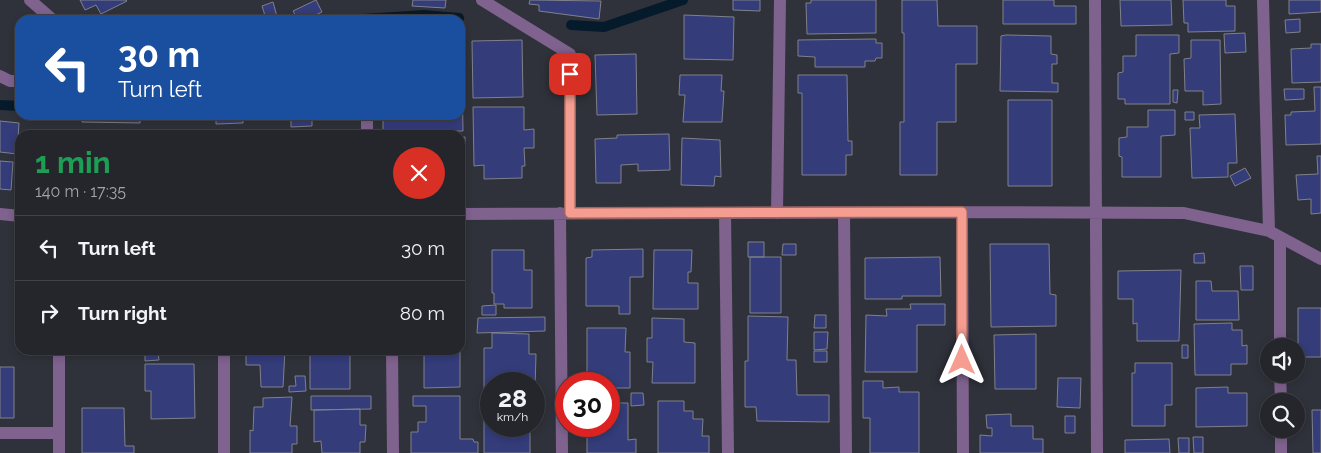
<!DOCTYPE html>
<meta charset="utf-8">
<style>
:root{--surface:#24262c;--page:#2c2e34;--text:#f1f3f6;--muted:#a3a5a9;--line:#414348}
body{margin:0;font-family:Raleway,sans-serif;background:var(--page);color:var(--text);height:100vh;display:flex;flex-direction:column;font-size:19px;white-space:nowrap}
*{box-sizing:border-box;margin:0}
p{font-size:16px;color:var(--muted)}
.icon{flex:none;width:28px;height:28px;fill:none;stroke:currentColor;stroke-width:2;stroke-linecap:round;stroke-linejoin:round}
.map{position:relative;flex:1;overflow:hidden}
.drawer{position:absolute;left:15px;top:130px;width:450px;height:225px;display:flex;flex-direction:column;background:var(--surface);border-radius:15px;box-shadow:0 2px 8px #0003,0 0 0 1px var(--line)}
.drawer>*{flex:none}
.hud{position:absolute;left:15px;top:15px;width:450px;height:105px;border-radius:15px;box-shadow:0 2px 8px #0003,0 0 0 1px var(--line);background:#1a4fa0;color:#fff;overflow:hidden}
.buttons{position:absolute;left:1260px;top:338px;display:grid;gap:10px}
.buttons a{display:grid;place-items:center;width:45px;height:45px;border-radius:50%;background:var(--surface);box-shadow:0 2px 8px #0003,0 0 0 1px var(--line);font-size:25px}
.speed{position:absolute;left:480px;top:372px;display:flex;gap:10px;font-size:25px;font-weight:700;text-align:center}
.speed>*{display:grid;place-content:center;width:65px;height:65px;border-radius:50%;background:var(--surface);box-shadow:0 2px 8px #0003,0 0 0 1px var(--line);line-height:1}
.speed small{font-size:12px;font-weight:400}
.speed .limit{border:8px solid #d22;background:#fff;color:#111}
.pin{position:absolute;display:grid;place-items:center;width:42px;height:42px;color:#fff;margin:-21px;border-radius:10px;box-shadow:0 2px 8px #0006}
.me{position:absolute;width:55px;margin:-28px;rotate:0deg;stroke-linejoin:round;filter:drop-shadow(0 0 4px #0008)}
.turn{display:flex;align-items:center;gap:18px;height:105px;padding:0 20px;font-size:22px}
.turn .icon{width:65px;height:65px;stroke-width:2.5}
.turn b{display:block;font-size:35px;line-height:42px}
.round{display:grid;place-items:center;flex:none;width:52px;height:52px;border-radius:26px;background:var(--page)}
.headline{display:flex;align-items:center;justify-content:space-between;height:85px;padding:0 20px}
h1{font-size:30px;font-weight:700;line-height:38px;color:#1e9e55}
ul{padding:0;list-style:none}
li{display:flex;align-items:center;gap:15px;height:65px;padding:0 20px;border-top:1px solid var(--line)}
li div{flex:1}
li b{display:block;font-size:19px}
li em{font-style:normal}
.map>svg:first-child{display:block}
.lines{fill:none;stroke-linecap:round;stroke-linejoin:round}
.stream{stroke:#051b2b;stroke-width:10}
.building{fill:#343c7a;stroke:#7f818b}
.street{stroke:#7f628e;stroke-width:12}
.route-casing{stroke:#9f665e;stroke-width:12}
.route{stroke:#f59d90;stroke-width:9}
</style>
<div class="map">
<svg width="1321" height="453" viewBox="0 0 1321 453">
<rect width="100%" height="100%" fill="#30323b"/>
<g class="lines">
<path class="stream" d="M348,20L424,15L459,18
M571,25L604,27L683,0
M0,105L20,106"/>
</g>
<path class="building" d="M80,0H126L127,1L101,14L96,5L85,10Z
M316,0L322,12L305,20H298L293,11Z
M413,0H446L445,8L412,6Z
M530,0L601,1L599,19L539,11V5L529,4Z
M733,0H760V11L733,10Z
M811,0H876V33L807,34L806,3H811Z
M902,0H937L938,26H977V64H956V122H937V175H900V122H904V33H902Z
M1003,0H1054V6H1076V24H1003Z
M1120,0H1171L1172,25L1121,26Z
M1183,0H1226V6H1235V31L1188,32V23H1184Z
M1289,0H1321V12L1289,14Z
M273,2L278,20L266,19L262,6Z
M684,15L734,17L733,60L684,59Z
M1300,19V32L1286,33L1285,20Z
M1245,33L1246,52L1225,53L1224,34Z
M1006,35L1051,36V54L1057,55V64H1052V83H1058V92L1000,91L1001,36Z
M1136,35H1179V53L1170,54V104H1125V99H1118V73L1123,72V56H1136Z
M876,39V43H882V58H876L875,61H865V67H815V57L798,56V40Z
M522,40L523,97L473,98L472,41Z
M1191,40H1220L1221,104L1203,105V91H1185L1184,59L1191,58Z
M1311,44H1321V82L1292,83L1291,49L1311,48Z
M636,54L637,114L597,115L595,55Z
M460,71H462L463,131L383,132V119H391V115H460Z
M680,75H722L721,91H724L722,122H683L685,95H679Z
M798,75H847L848,141H852V155H846V175H802V93H798Z
M1314,87H1321V144L1286,145L1285,115H1291V112L1315,111Z
M1284,89H1304V99L1285,100Z
M1173,90H1178L1177,103L1173,102Z
M1008,100H1052V186H1008Z
M473,107H524V130L534,129V148H524L525,166H522V178L484,179V165L474,166Z
M1148,110H1175V135L1161,136V177H1122V157L1119,156V138L1127,137V127H1148Z
M1185,112H1194V120H1185Z
M1235,114L1237,163H1228V177L1192,178L1190,128H1200L1199,115Z
M83,115H140V123L82,122Z
M189,115H248V118H243V123L216,124V118L190,119Z
M291,115H352V118L312,119V126L291,127Z
M0,121L19,123L17,154L0,152Z
M134,130V135H83V131Z
M669,134L670,170L638,171V164L621,165V183H596L595,139L617,138V135Z
M460,137H465V154H460Z
M682,138L720,140L721,177L715,176L714,186L681,185Z
M1317,156H1321V213L1311,214V199L1298,200L1296,175L1318,174Z
M0,161L13,162L11,190L0,189Z
M18,161H20V189L15,188Z
M1245,168L1251,178L1235,186L1230,176Z
M748,242H764V257H748Z
M783,244H796V255H782Z
M990,244H1049L1050,294L1056,295V326L991,327Z
M643,249V277H630V314H619V306H586V258L592,257V250Z
M492,250H524V270H532V308H504V304H494V293H492Z
M654,250H692L691,272H688V283H698V309H653Z
M1204,253L1205,263H1194V254Z
M750,257H781V313H750Z
M940,257L941,296H902V299H865V258Z
M1240,266H1253V290H1241Z
M1181,270L1179,341H1137V323L1133,324V299H1118V271Z
M1196,281H1211L1212,291H1238L1239,320H1196Z
M910,304H945V325H917V372H865L866,315L887,316L886,309H911Z
M496,305V315H482V306Z
M1298,308H1321V357H1298Z
M815,315H826V328H814Z
M748,316L788,317L787,360H796L797,395H829V422L757,421L756,407H745V361H748Z
M545,317V331L477,333L478,318Z
M652,318L684,319V342L695,343V383H652L653,362H647V338H652Z
M1232,323V330H1242V346L1247,345V364H1231V375H1195L1194,324Z
M587,328H626L625,352H630V388H609V384H587Z
M814,332H828L827,349L814,350Z
M492,333L529,334V354H536L535,389L534,384H491V388H484V348H492Z
M1036,334V389H995L994,335Z
M460,343V387L424,388V350H460Z
M1182,345H1188V358H1182Z
M246,350H285L283,387H261L260,365H246Z
M310,350H350V389H310Z
M814,351H827V362H814Z
M145,353H158L159,360L145,361Z
M1135,363H1172V405H1165V426H1132V373H1135Z
M145,364H194L195,418L151,419V391H145Z
M0,367H14V418H0Z
M295,376H305L306,391L289,392V386H296Z
M1058,378H1081L1080,408L1057,407Z
M863,381H883V388L899,387V392H919V453H870V418H863Z
M1228,387V393H1247V426L1196,427V388Z
M631,393H643L644,405L631,406Z
M311,396H371V409L311,410Z
M413,396H460V439H473L474,442H478V453H411V432H418V422H426V406H413Z
M292,397L290,426H297V444H292V453H250V430L253,431L254,407H263V398Z
M658,401H684V411H693V419H703L702,436H709V453H658Z
M484,402H491V426H530V453H484Z
M609,403H628V440L636,439V453H587V426H609Z
M82,408H124L125,446H134V453H82Z
M360,409V425H366L365,442H360V453H322L321,441L314,442V410Z
M1312,410H1321V453H1313Z
M1011,414V426H1033V439H1043V453H980V435L992,436V428H987L986,415Z
M1065,416H1075V433H1065Z
M1193,437H1203V453H1194Z
M1178,438H1189V453H1179Z
M1169,439L1170,453H1125V440Z"/>
<g class="lines">
<path class="street" d="M30,0L53,20
M482,0L570,54V213
M1095,0L1097,453
M1263,0L1269,231
M0,76L10,81H20
M367,135V115
M962,212L963,453
M560,213L562,453
M725,213L728,453
M777,213L780,0
M844,213L846,453
M0,214L20,216
M460,214L962,212L1184,213L1269,231L1321,259
M1280,237V346
M224,350V453
M392,350L393,453
M1280,374L1281,401
M1281,429V453
M0,433H59
M59,453V350"/>
</g>
<g class="lines">
<defs>
<path id="route" d="M570,74V213L962,212V360"/>
</defs>
<use href="#route" class="route-casing"/>
<use href="#route" class="route"/>
</g>
</svg>
<div class="buttons">
<a><svg class="icon" aria-label="sound" viewBox="0 0 24 24"><path d="M4 9h4l5-4v14l-5-4H4zM17 9q2 3 0 6"/></svg></a>
<a><svg class="icon" aria-label="search" viewBox="0 0 24 24"><circle cx="10" cy="10" r="6"/><path d="M15 15l6 6"/></svg></a>
</div>
<div class="speed"><div>28<small>km/h</small></div><div class="limit">30</div></div>
<div class="pin" style="left:570px;top:74px;background:#d93025"><svg class="icon" aria-label="arrive" viewBox="0 0 24 24"><path d="M6 21V4h12l-3 4 3 4H6"/></svg></div>
<svg class="me" style="left:962px;top:360px" viewBox="-20 -20 40 40"><path d="M0-17L14 15 0 8-14 15z" fill="#f59d90" stroke="#fff" stroke-width="4"/></svg>
<div class="hud">
<div class="turn"><svg class="icon" aria-label="left" viewBox="0 0 24 24"><path d="M17 20v-9H6M10 6l-5 5 5 5"/></svg><div><b>30 m</b>Turn left</div></div>
</div>
<section class="drawer">
<div class="headline"><div><h1>1 min</h1><p>140 m · 17:35</p></div><a class="round" style="background:#d93025;color:#fff"><svg class="icon" aria-label="close" viewBox="0 0 24 24"><path d="M6 6l12 12M18 6L6 18"/></svg></a></div>
<ul>
<li><svg class="icon" aria-label="left" viewBox="0 0 24 24"><path d="M17 20v-9H6M10 6l-5 5 5 5"/></svg><div><b>Turn left</b></div><em>30 m</em></li>
<li><svg class="icon" aria-label="right" viewBox="0 0 24 24"><path d="M7 20v-9h11M14 6l5 5-5 5"/></svg><div><b>Turn right</b></div><em>80 m</em></li>
</ul>
</section>
</div>
